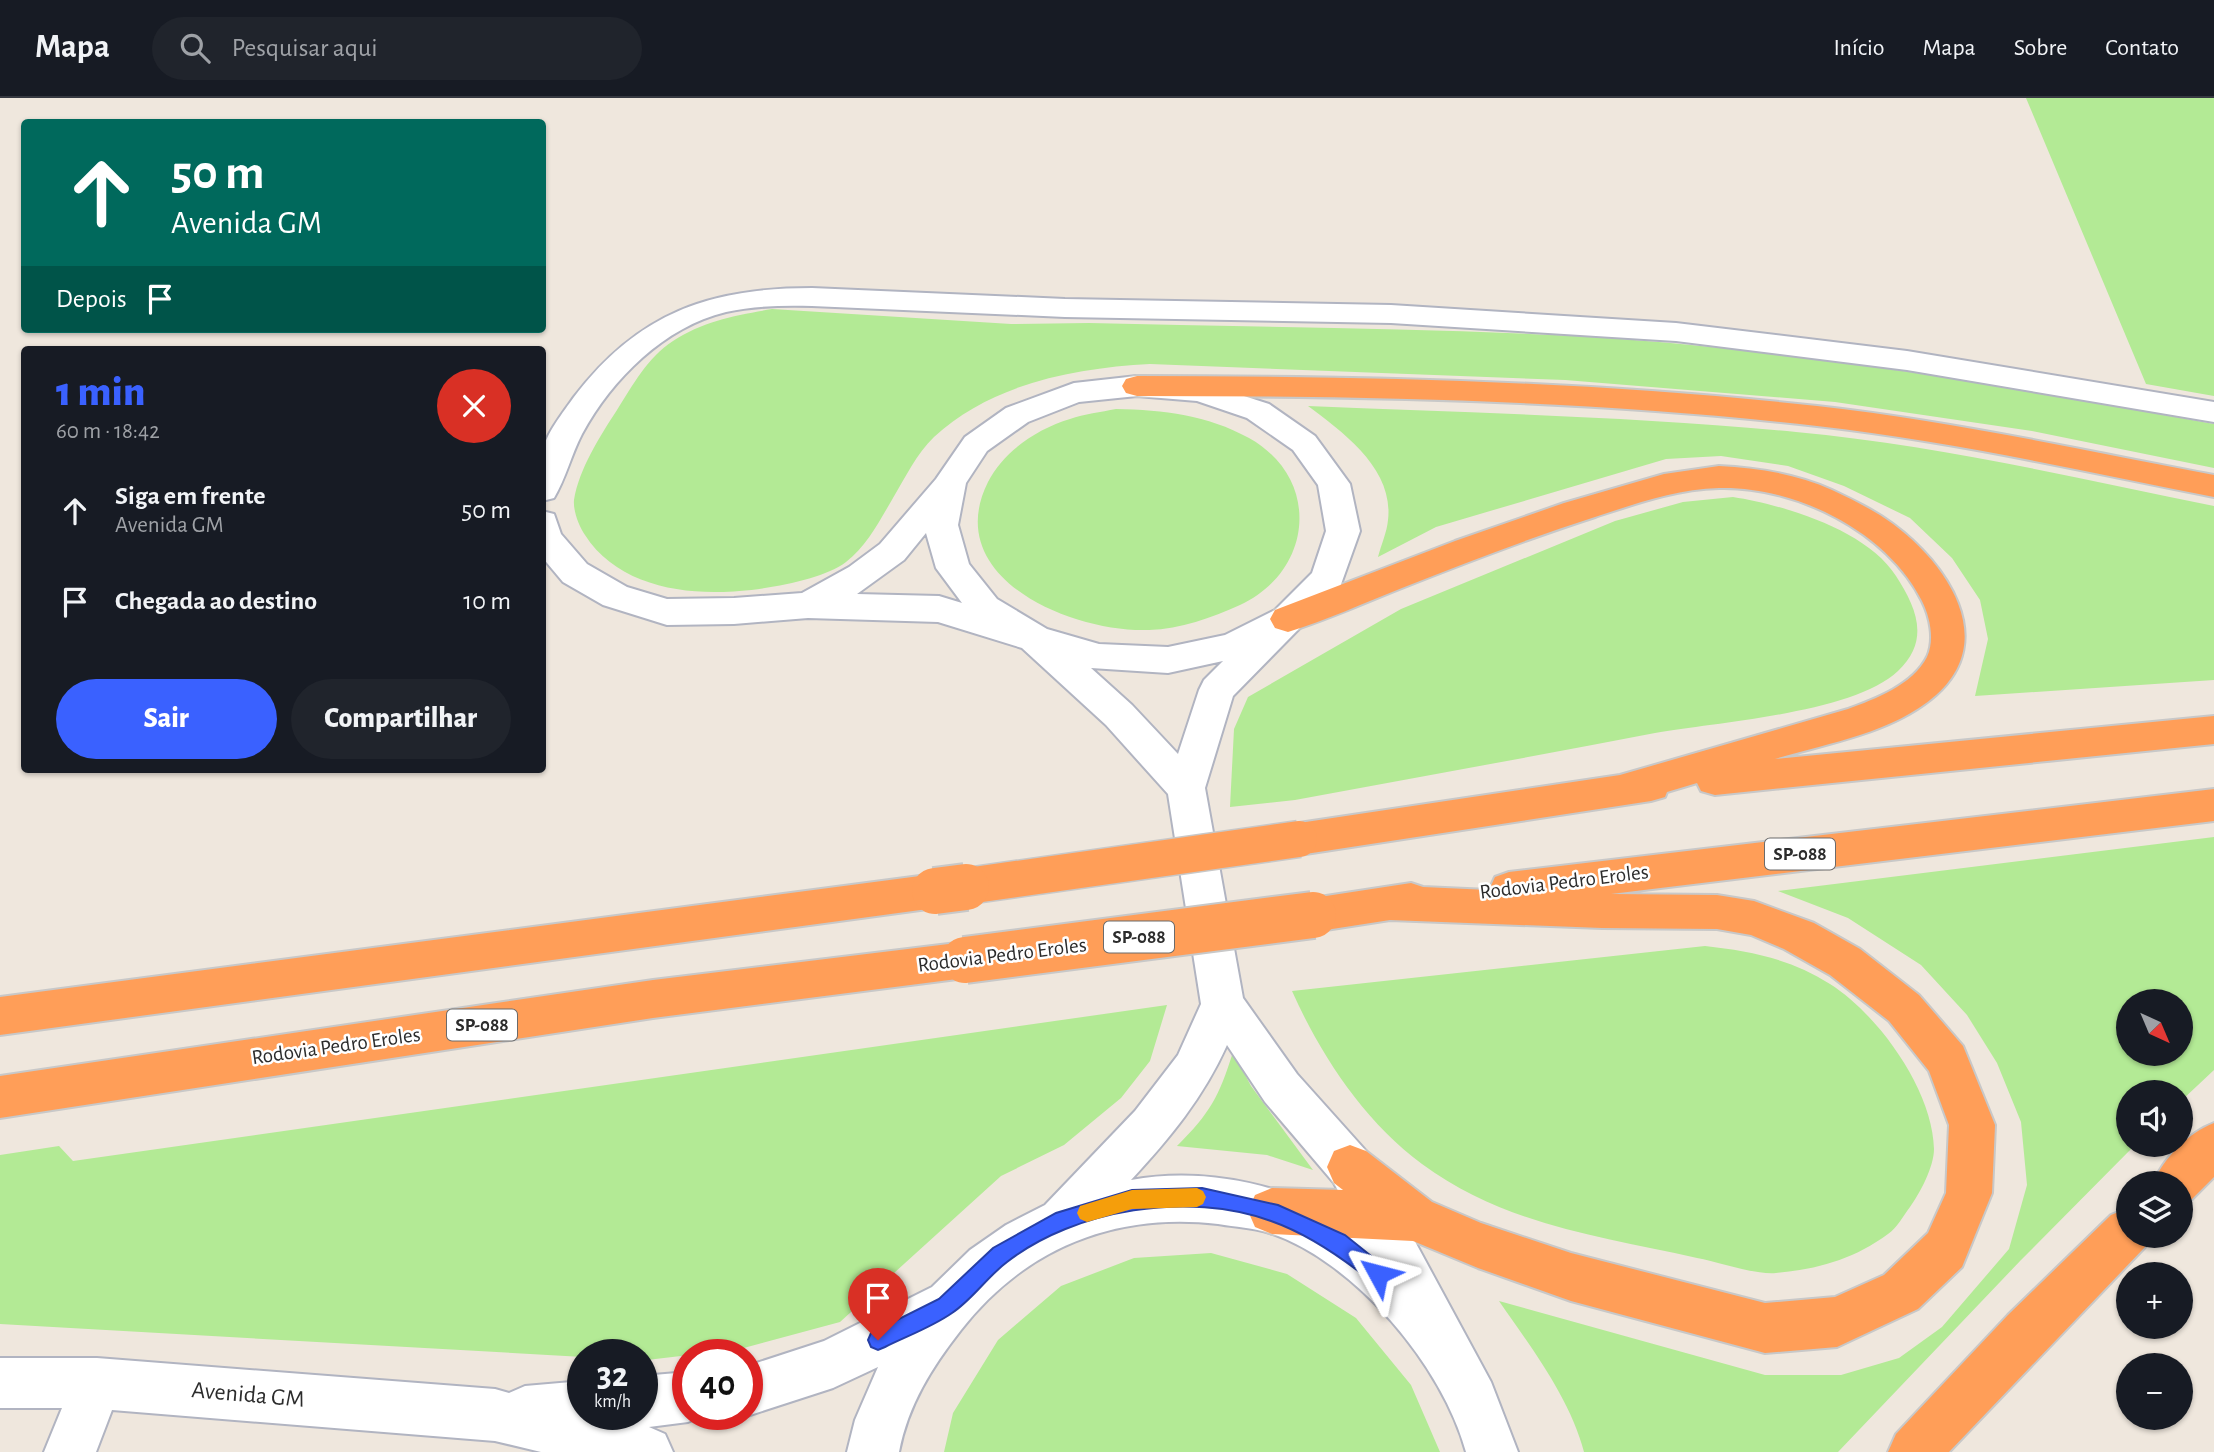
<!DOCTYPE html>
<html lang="pt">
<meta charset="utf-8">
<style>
:root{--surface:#171b24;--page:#20242c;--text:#f1f3f6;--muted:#9ea1a6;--line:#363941;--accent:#3a61ff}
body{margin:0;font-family:"Alegreya Sans",sans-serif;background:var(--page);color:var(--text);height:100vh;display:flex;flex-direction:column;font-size:26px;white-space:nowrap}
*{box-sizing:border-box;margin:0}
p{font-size:23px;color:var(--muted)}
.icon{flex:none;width:38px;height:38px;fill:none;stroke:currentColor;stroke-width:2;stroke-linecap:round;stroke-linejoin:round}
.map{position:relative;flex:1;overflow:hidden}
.panel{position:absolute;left:21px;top:248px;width:525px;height:427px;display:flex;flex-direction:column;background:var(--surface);border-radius:7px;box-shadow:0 2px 5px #0004}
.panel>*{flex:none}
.hud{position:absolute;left:21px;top:21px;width:525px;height:214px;border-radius:7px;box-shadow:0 2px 5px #0004;background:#00695c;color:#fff;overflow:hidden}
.needle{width:46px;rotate:136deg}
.buttons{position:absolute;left:2116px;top:891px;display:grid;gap:14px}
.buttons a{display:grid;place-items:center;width:77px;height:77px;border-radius:50%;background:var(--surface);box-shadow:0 2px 5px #0004;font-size:35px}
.speed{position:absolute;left:567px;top:1241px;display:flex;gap:14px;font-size:35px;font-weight:700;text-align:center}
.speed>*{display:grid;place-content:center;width:91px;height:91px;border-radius:50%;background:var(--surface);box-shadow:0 2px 5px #0004;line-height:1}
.speed small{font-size:18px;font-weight:400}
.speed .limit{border:10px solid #d22;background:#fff;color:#111}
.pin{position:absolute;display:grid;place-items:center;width:60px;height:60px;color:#fff;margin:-72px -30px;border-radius:50% 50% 50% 0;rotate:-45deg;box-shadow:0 0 7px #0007}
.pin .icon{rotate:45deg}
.me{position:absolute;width:77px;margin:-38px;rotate:308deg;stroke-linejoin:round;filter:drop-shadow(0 0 5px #0008)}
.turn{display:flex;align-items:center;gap:24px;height:147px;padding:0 35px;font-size:32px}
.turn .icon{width:91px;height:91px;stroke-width:2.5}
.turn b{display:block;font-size:49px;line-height:60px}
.then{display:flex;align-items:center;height:66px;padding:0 35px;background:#0003;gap:14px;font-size:26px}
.round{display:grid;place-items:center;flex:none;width:74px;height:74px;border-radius:37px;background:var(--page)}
.overview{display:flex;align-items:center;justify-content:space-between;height:119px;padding:0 35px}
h1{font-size:42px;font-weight:800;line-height:52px;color:var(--accent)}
.action{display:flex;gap:14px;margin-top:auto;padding:14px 35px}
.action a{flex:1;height:80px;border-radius:42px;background:var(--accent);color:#fff;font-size:28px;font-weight:800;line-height:80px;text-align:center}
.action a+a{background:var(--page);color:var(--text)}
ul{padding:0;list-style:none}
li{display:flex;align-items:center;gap:21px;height:91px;padding:0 35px}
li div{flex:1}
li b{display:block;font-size:26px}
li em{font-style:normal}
header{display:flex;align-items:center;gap:42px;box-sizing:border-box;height:98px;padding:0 35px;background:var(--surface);border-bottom:2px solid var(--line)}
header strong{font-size:33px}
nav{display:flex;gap:38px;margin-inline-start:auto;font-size:24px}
.search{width:490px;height:63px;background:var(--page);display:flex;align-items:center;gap:18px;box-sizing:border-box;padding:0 24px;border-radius:38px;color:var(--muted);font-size:26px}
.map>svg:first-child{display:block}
.green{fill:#b3ea95;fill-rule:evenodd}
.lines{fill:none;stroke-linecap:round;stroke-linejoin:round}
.minor-casing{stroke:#b1b4c1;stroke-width:4}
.highway-casing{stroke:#c8c8c8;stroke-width:4}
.minor{fill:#fff;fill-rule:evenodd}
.highway{fill:#ff9e58;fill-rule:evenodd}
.highway-bridge-far1-casing{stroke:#c8c8c8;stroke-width:39;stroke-linecap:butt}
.highway-bridge-casing{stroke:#c8c8c8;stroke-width:50;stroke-linecap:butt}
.highway-bridge-far1{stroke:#ff9e58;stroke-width:36}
.highway-bridge{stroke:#ff9e58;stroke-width:46}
.route{fill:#3a61ff;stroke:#263fa6;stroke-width:2}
.slow{fill:#f59e0b}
.labels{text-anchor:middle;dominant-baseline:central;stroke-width:5;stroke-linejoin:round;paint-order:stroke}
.shield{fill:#fff;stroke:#6b6b6b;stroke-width:2}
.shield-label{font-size:19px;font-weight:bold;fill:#2c2c2c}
.street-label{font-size:21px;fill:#2c2c2c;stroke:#fff}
.near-street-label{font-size:24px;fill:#2c2c2c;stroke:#fff}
</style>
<header>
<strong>Mapa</strong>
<div class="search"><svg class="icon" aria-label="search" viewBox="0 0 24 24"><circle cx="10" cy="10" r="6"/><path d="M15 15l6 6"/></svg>Pesquisar aqui</div>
<nav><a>Início</a><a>Mapa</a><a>Sobre</a><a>Contato</a></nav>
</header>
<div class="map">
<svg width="2214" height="1354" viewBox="0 0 2214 1354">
<rect width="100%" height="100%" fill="#efe7dd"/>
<path class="green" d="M2026,0H2214V298L2146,286Z
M772,211L1011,226L1089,225C1244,229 1400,230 1555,237C1777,248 1996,286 2214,326V370L2032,333L1835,304L1565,282L1150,266C1074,270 991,286 934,339C917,355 905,380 893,400C880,422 867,448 846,464C820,484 752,494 719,494C668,495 613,481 585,437C579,428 573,413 574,402C579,371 600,338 617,312C633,287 647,260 673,243C703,223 737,217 772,211Z
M1308,308C1471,315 1634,318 1796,334C1937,347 2076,380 2214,408V582L1975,598L1988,541L1980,502L1952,460L1910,420L1844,388L1788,368L1721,358L1666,361L1436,429L1378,459C1381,447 1387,434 1388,422C1394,371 1344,335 1308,308Z
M1116,311C1164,312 1207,317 1249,340C1322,381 1313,473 1240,507C1211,520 1181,531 1149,532C1072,535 940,480 988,384C1004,353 1037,331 1070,321C1084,316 1101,314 1116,311Z
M1733,399C1784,407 1867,432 1896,478C1916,509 1931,542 1898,573C1854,615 1718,624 1655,635C1535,658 1415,680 1295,702L1230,709L1234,631L1248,599L1401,511L1615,423L1683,404Z
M2214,739V972L2181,1003L2180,994H2128V1046L2135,1047L2021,1162L1838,1354H1584C1570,1300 1530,1248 1499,1203L1765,1277H1841L1899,1260L1942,1229L2009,1151L2027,1087L2021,1024L1997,965L1967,917L1921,867L1848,820L1778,793ZM2128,903H2180V956H2128Z
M1705,848C1750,853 1791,861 1830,886C1879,917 1933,993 1934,1051C1934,1069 1920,1095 1910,1109C1903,1118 1897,1130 1888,1136C1854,1161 1819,1171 1776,1175C1755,1177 1719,1164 1697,1160C1599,1138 1505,1127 1422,1066C1364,1023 1321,958 1292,893Z
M1167,907L1150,963L1121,1000L1064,1047L1001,1078L840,1224L740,1251L647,1262H642V1256H583V1259L0,1226V1057L59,1048L73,1063Z
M1233,954L1251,988L1313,1072L1267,1057L1177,1048C1210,1015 1219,999 1233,954Z
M1211,1155L1287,1176L1356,1220L1411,1287L1440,1354H944L953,1315L998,1242L1061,1188L1134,1160Z"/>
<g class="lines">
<defs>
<path id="minor" d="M812,190L1065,201L1391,207L1676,225L1907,253L2214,304V324L1907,272L1676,243L1391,225L1065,219L812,208C783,207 754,208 726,214C664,229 612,281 582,336C571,357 566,380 554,400L542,403C542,387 541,370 542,355C545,337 564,313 574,299C638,215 709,190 812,190Z
M1137,278L1200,284L1269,306L1315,338L1350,386L1360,433L1340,489L1233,598L1205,690L1243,900L1297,976L1366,1053L1491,1284L1518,1354H1466C1443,1269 1356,1164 1270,1135C1254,1130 1235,1129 1218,1126C1115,1114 1025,1150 961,1232C932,1269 908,1307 899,1354H847L855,1322L878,1269L833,1290L747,1318L741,1316H747V1268L824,1243L932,1189L970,1152L1006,1127L1045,1107L1135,1013L1178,957L1201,906L1168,696L1106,627L1022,550L938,524L808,520L734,526L667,527L603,507L563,484L542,459V413L554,416L561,436L587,466L627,489L667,501L734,500L802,495L849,469L880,446L936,381L965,339L1006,310L1074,285ZM1137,298L1197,303L1247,320L1293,352L1318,387L1326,433L1312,475L1275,512L1225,537L1168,549L1099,546L1047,531L997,501L969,466L958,427L966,385L987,353L1028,324L1079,304ZM926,435L936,470L962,505L939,498L857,496L904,462ZM1223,563L1204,582L1199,592L1178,656L1132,607L1091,570L1168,575ZM1227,947L1265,1004L1334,1085L1358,1131C1294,1088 1208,1068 1131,1082C1170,1040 1203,1000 1227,947Z
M0,1260H97L495,1291L509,1295L525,1288L583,1283V1316H606L627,1323L621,1316H642V1278L688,1274V1316H706L688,1324L649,1329L665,1336L673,1354H541L495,1343L112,1312L96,1354H44L62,1310H0Z"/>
<path id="highway" d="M1137,278C1364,278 1591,283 1817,308C1951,323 2082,352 2214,377V399C2082,373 1951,343 1817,328C1591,302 1364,298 1137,298L1126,295L1122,288L1126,281Z
M1719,368C1758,370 1797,376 1832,392C1853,402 1874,412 1893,426C1946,465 1999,541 1936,597C1893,635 1828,645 1775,661L2214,618V646L1715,697L1701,693L1697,685L1667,694L1665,699L1651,703L1299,757L1285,752L1279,741L1285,730L1299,725L1620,677L1848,611C1875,601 1913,587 1927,559C1935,542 1930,519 1922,503C1887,433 1795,388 1719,390C1676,391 1635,406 1595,419C1530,440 1465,465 1402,490C1364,505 1327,522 1288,534L1275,530L1270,521L1275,512L1455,443L1564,405L1664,376Z
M2214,691V723L1611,796L1717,797L1754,803L1814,825L1860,851L1919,897L1963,948L1995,1027L1992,1095L1962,1169L1918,1211L1854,1241L1837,1249L1765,1255L1571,1203L1478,1170L1413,1143L1272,1136L1255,1129L1248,1113L1255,1097L1272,1090L1343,1092L1334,1085L1327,1069L1334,1053L1350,1047L1366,1053L1432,1104L1481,1125L1571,1155L1765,1205L1835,1199L1884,1177L1928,1135L1946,1095L1949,1027L1929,973L1889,923L1830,877L1784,851L1751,837L1717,831L1602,830L1390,822L1313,834L1298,829L1292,817L1298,805L1313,800L1411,785L1423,789L1489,792L1495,779L1509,774Z
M935,776L949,781L955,793L949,805L935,810L0,937V899Z
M965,844L980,849L986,862L980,875L965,880L653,920L0,1020V978L653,882Z
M2214,1025V1079L2192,1101L2180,1105V1085H2153C2164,1060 2188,1035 2214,1025Z
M2128,1110V1138H2150L2145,1149L1949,1354H1888L1896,1336L2008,1217L2111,1117Z"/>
</defs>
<use href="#minor" class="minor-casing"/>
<use href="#highway" class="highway-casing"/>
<use href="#minor" class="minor"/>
<use href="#highway" class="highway"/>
<defs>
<path id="highway-bridge-far1" d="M953,790L1299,741"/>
<path id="highway-bridge" d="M935,793L966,789
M965,862L1313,817"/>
</defs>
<use href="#highway-bridge-far1" class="highway-bridge-far1-casing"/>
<use href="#highway-bridge" class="highway-bridge-casing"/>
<use href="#highway-bridge-far1" class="highway-bridge-far1"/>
<use href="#highway-bridge" class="highway-bridge"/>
</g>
<path class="route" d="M1202,1090L1278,1107L1345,1137L1385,1169L1388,1176L1385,1183L1378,1186L1371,1183C1340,1158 1308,1136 1271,1123C1189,1093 1075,1111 1007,1164C987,1179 972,1202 952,1215C932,1229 907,1238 885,1249L878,1252L871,1249L868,1242L871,1235L939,1201L993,1150L1056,1115L1132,1092Z"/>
<path class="slow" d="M1197,1090L1203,1093L1206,1099L1203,1106L1197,1109L1132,1111L1087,1124L1080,1121L1077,1115L1080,1108L1132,1092Z"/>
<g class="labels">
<g class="shield">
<rect x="1765" y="740.5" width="70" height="31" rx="5"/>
<rect x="1104" y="823.5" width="70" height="31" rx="5"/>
<rect x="447" y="911.5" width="70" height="31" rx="5"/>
</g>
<g class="shield-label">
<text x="1800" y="756">SP-088</text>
<text x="1139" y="839">SP-088</text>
<text x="482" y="927">SP-088</text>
</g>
<g class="street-label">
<text transform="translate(1564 784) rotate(-7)">Rodovia Pedro Eroles</text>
<text transform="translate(1002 857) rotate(-7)">Rodovia Pedro Eroles</text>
<text transform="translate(336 948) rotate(-8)">Rodovia Pedro Eroles</text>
</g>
<g class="near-street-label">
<text transform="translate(248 1297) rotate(5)">Avenida GM</text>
</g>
</g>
</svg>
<div class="buttons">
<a><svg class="needle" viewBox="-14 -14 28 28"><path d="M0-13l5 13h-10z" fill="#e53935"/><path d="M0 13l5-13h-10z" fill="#9ea1a6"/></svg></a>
<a><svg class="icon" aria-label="sound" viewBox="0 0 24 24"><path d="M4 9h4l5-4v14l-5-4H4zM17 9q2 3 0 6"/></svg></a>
<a><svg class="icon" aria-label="layers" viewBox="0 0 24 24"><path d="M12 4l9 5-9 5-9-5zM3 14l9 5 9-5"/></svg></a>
<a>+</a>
<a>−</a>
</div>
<div class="speed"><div>32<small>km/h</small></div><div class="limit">40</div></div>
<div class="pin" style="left:878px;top:1242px;background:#d93025"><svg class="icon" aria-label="arrive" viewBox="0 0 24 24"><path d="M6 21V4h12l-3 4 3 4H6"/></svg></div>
<svg class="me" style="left:1378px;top:1176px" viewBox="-20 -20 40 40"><path d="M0-17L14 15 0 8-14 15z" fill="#3a61ff" stroke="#fff" stroke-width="4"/></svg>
<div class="hud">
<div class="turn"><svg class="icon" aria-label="ahead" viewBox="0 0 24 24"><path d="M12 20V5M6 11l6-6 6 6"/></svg><div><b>50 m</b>Avenida GM</div></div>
<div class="then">Depois<svg class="icon" aria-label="arrive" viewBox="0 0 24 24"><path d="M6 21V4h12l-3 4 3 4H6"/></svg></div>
</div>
<section class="panel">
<div class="overview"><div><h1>1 min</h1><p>60 m · 18:42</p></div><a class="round" style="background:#d93025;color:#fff"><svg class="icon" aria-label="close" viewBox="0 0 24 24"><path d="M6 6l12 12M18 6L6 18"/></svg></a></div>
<ul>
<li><svg class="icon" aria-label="ahead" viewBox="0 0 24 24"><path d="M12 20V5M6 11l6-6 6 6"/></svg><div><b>Siga em frente</b><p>Avenida GM</p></div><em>50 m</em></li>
<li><svg class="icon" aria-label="arrive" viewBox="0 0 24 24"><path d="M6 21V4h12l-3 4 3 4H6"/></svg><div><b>Chegada ao destino</b></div><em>10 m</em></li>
</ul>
<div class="action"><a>Sair</a><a>Compartilhar</a></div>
</section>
</div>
